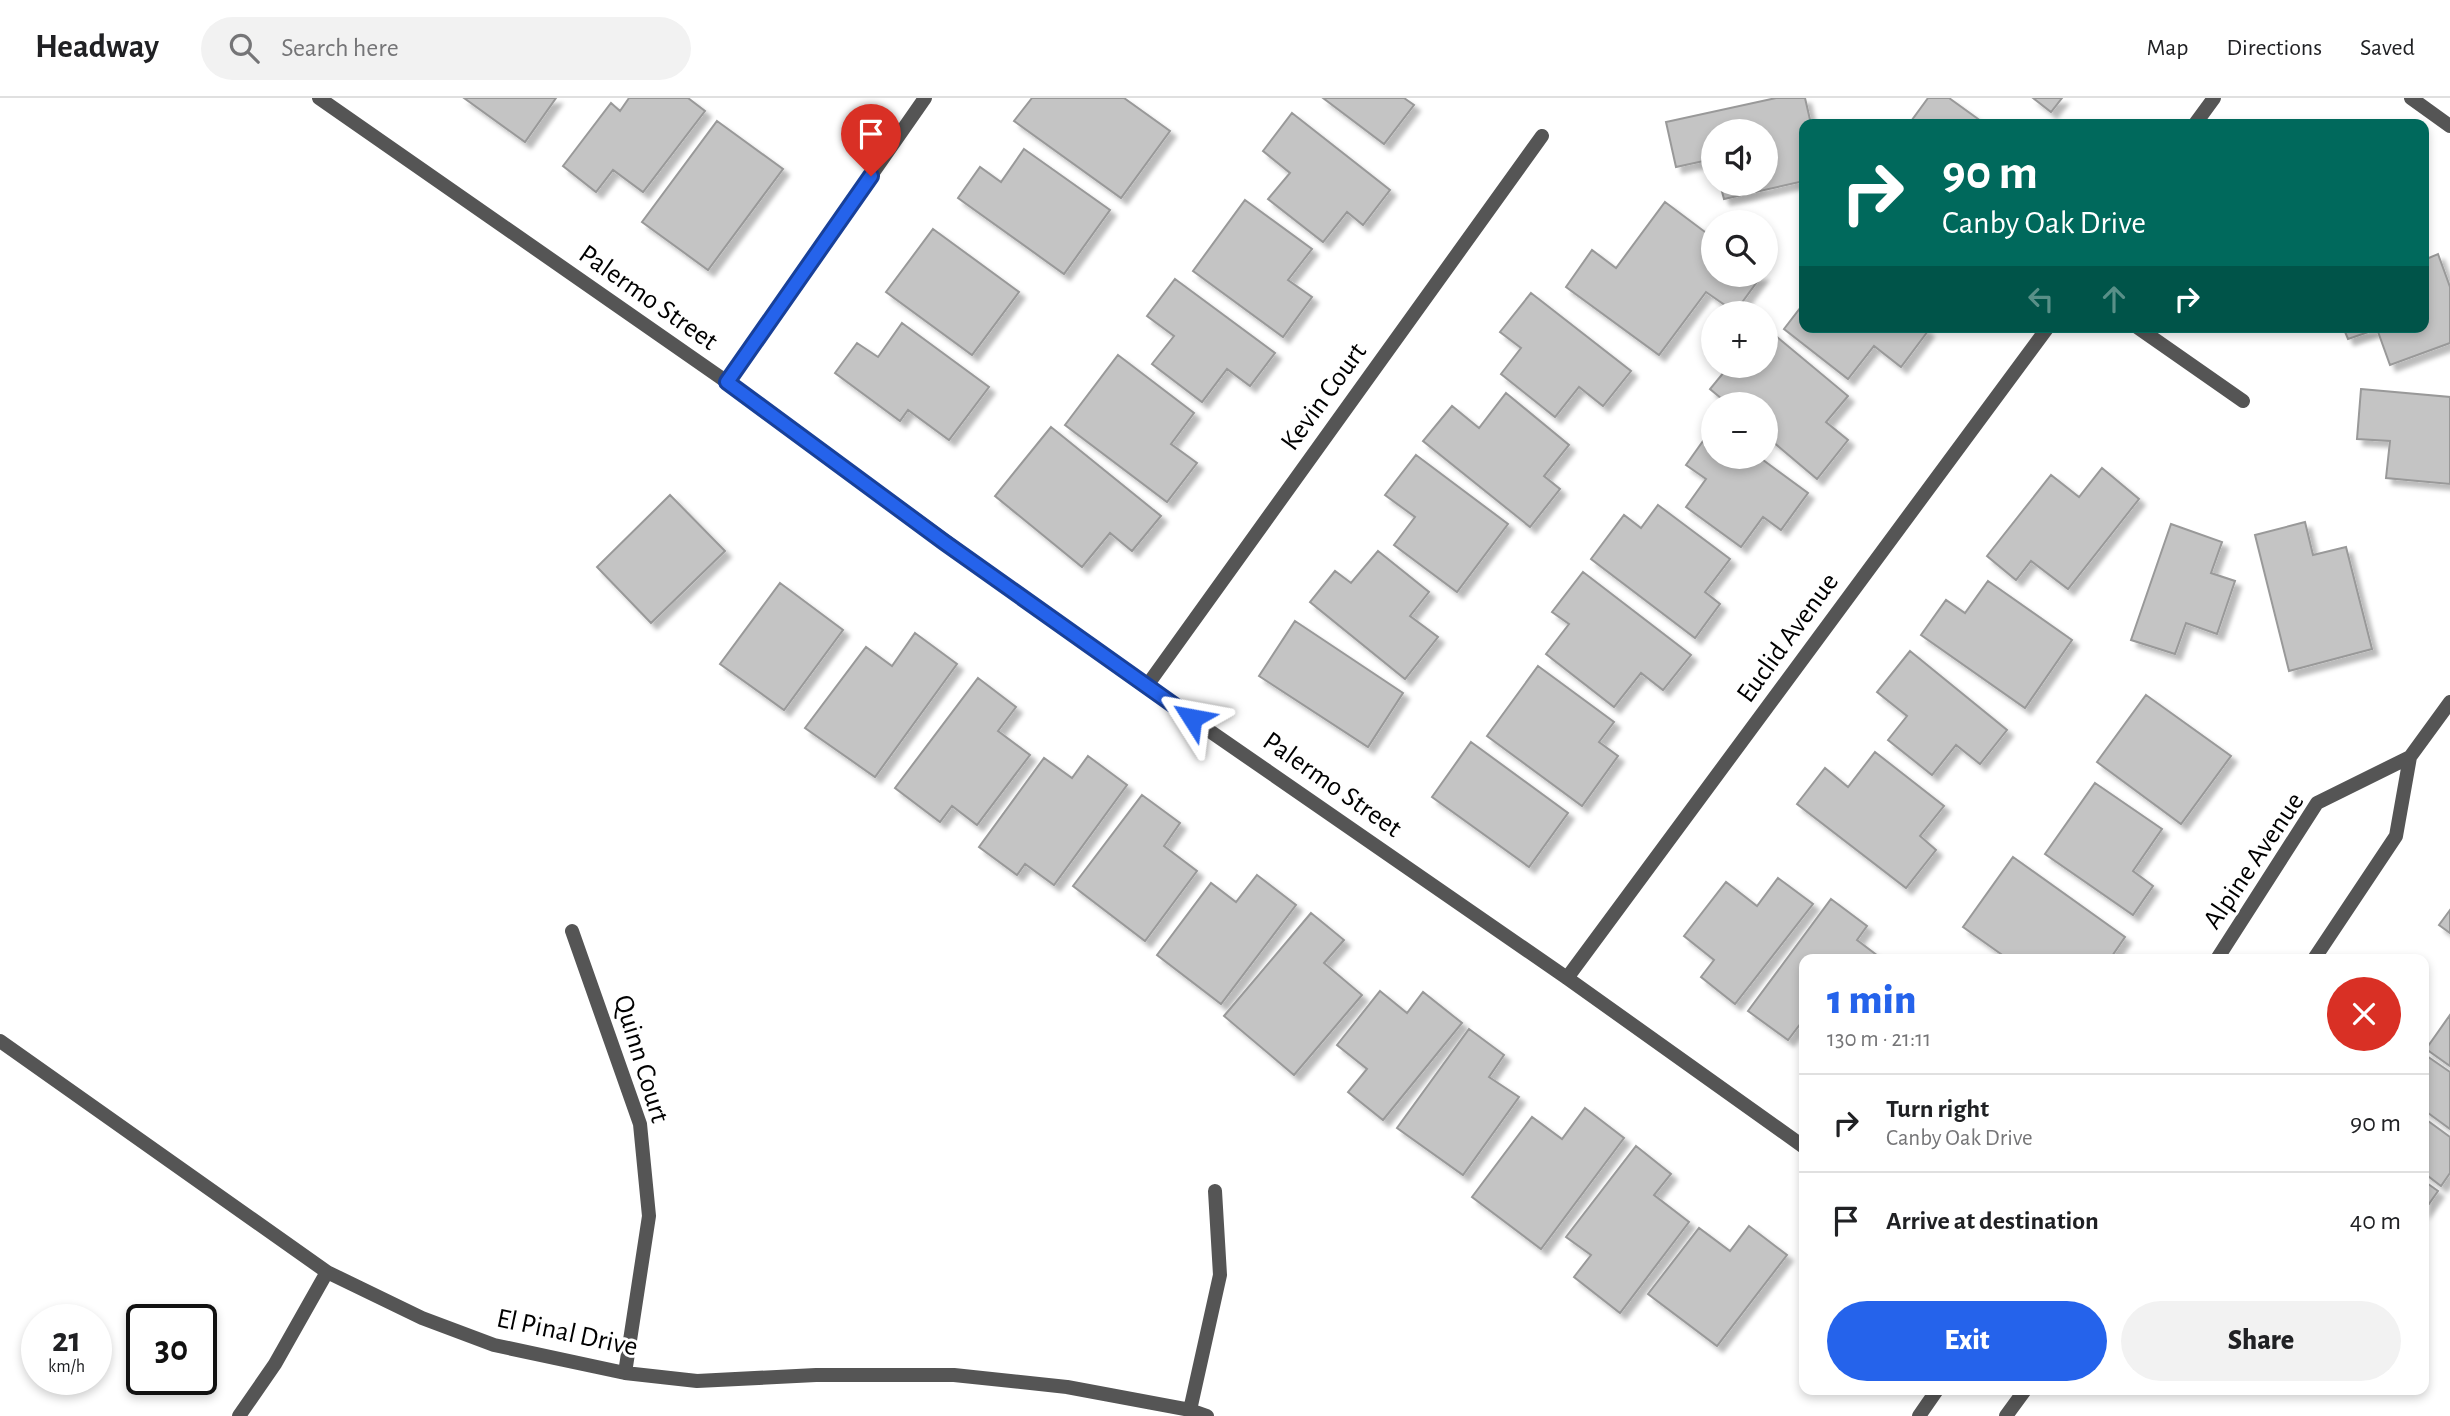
<!DOCTYPE html>
<meta charset="utf-8">
<style>
:root{--surface:#fff;--page:#f2f2f2;--text:#202124;--muted:#757577;--line:#e0e0e0;--accent:#2563eb}
body{margin:0;font-family:"Alegreya Sans",sans-serif;background:var(--page);color:var(--text);height:100vh;display:flex;flex-direction:column;font-size:26px;white-space:nowrap}
*{box-sizing:border-box;margin:0}
p{font-size:23px;color:var(--muted)}
.icon{flex:none;width:38px;height:38px;fill:none;stroke:currentColor;stroke-width:2;stroke-linecap:round;stroke-linejoin:round}
.map{position:relative;flex:1;overflow:hidden}
.sheet{position:absolute;left:1799px;top:856px;width:630px;height:441px;display:flex;flex-direction:column;background:var(--surface);border-radius:14px;box-shadow:0 4px 10px #0003}
.sheet>*{flex:none}
.banner{position:absolute;left:1799px;top:21px;width:630px;height:214px;border-radius:14px;box-shadow:0 4px 10px #0003;background:#00695c;color:#fff;overflow:hidden}
.buttons{position:absolute;left:1701px;top:21px;display:grid;gap:14px}
.buttons a{display:grid;place-items:center;width:77px;height:77px;border-radius:50%;background:var(--surface);box-shadow:0 4px 10px #0003;font-size:35px}
.speed{position:absolute;left:21px;top:1206px;display:flex;gap:14px;font-size:35px;font-weight:700;text-align:center}
.speed>*{display:grid;place-content:center;width:91px;height:91px;border-radius:50%;background:var(--surface);box-shadow:0 4px 10px #0003;line-height:1}
.speed small{font-size:18px;font-weight:400}
.speed .limit{border:4px solid #111;border-radius:10px;background:#fff;color:#111}
.pin{position:absolute;display:grid;place-items:center;width:60px;height:60px;color:#fff;margin:-72px -30px;border-radius:50% 50% 50% 0;rotate:-45deg;box-shadow:0 0 7px #0007}
.pin .icon{rotate:45deg}
.me{position:absolute;width:77px;margin:-38px;rotate:304deg;stroke-linejoin:round;filter:drop-shadow(0 0 5px #0008)}
.turn{display:flex;align-items:center;gap:24px;height:147px;padding:0 28px;font-size:32px}
.turn .icon{width:91px;height:91px;stroke-width:2.5}
.turn b{display:block;font-size:49px;line-height:60px}
.lanes{display:flex;align-items:center;height:66px;padding:0 28px;background:#0003;justify-content:center;gap:35px;direction:ltr}
.lanes .off{opacity:.35}
.round{display:grid;place-items:center;flex:none;width:74px;height:74px;border-radius:37px;background:var(--page)}
.summary{display:flex;align-items:center;justify-content:space-between;height:119px;padding:0 28px}
h1{font-size:42px;font-weight:800;line-height:52px;color:var(--accent)}
.primary-button{display:flex;gap:14px;margin-top:auto;padding:14px 28px}
.primary-button a{flex:1;height:80px;border-radius:42px;background:var(--accent);color:#fff;font-size:28px;font-weight:800;line-height:80px;text-align:center}
.primary-button a+a{background:var(--page);color:var(--text)}
ul{padding:0;list-style:none}
li{display:flex;align-items:center;gap:21px;height:98px;padding:0 28px;border-top:2px solid var(--line)}
li div{flex:1}
li b{display:block;font-size:26px}
li em{font-style:normal}
header{display:flex;align-items:center;gap:42px;box-sizing:border-box;height:98px;padding:0 35px;background:var(--surface);border-bottom:2px solid var(--line)}
header strong{font-size:33px}
nav{display:flex;gap:38px;margin-inline-start:auto;font-size:24px}
.search{width:490px;height:63px;background:var(--page);display:flex;align-items:center;gap:18px;box-sizing:border-box;padding:0 24px;border-radius:38px;color:var(--muted);font-size:26px}
.map>svg:first-child{display:block}
.building{fill:#c4c4c4;stroke:#999;stroke-width:2;filter:url(#shadow)}
.lines{fill:none;stroke-linecap:round;stroke-linejoin:round}
.minor{stroke:#555;stroke-width:14}
.tertiary{stroke:#555;stroke-width:14}
.route-casing{stroke:#184099;stroke-width:18}
.route{stroke:#2563eb;stroke-width:12}
.labels{text-anchor:middle;dominant-baseline:central;stroke-width:6;stroke-linejoin:round;paint-order:stroke}
.street-label{font-size:28px;fill:#000;stroke:#fff}
</style>
<header>
<strong>Headway</strong>
<div class="search"><svg class="icon" aria-label="search" viewBox="0 0 24 24"><circle cx="10" cy="10" r="6"/><path d="M15 15l6 6"/></svg>Search here</div>
<nav><a>Map</a><a>Directions</a><a>Saved</a></nav>
</header>
<div class="map">
<svg width="2450" height="1318" viewBox="0 0 2450 1318">
<defs>
<filter id="shadow"><feDropShadow dx="6" dy="6" stdDeviation="2" flood-color="#0004"/></filter>
</defs>
<rect width="100%" height="100%" fill="#fff"/>
<path class="building" d="M464,0H556L525,44Z
M629,0H688L705,13L643,94L613,72L596,94L563,68L611,5L620,13Z
M1032,0H1124L1170,33L1121,100L1014,23Z
M1323,0H1404L1414,7L1384,46Z
M1776,0H1805L1811,26H1804V83L1724,101L1720,86H1766V33H1713V61L1676,69L1666,24Z
M1928,0H1949L1985,26H1909Z
M2033,0H2062L2051,14Z
M1292,15L1390,92L1363,127L1347,114L1323,144L1268,101L1290,75L1263,53Z
M717,23L783,71L708,172L642,124Z
M1024,51L1110,112L1064,176L958,100L980,69L1001,84Z
M1245,102L1312,151L1288,182L1312,199L1283,239L1193,173Z
M1665,104L1713,140V177H1762L1735,214L1706,194L1659,257L1566,189L1592,152L1616,170Z
M933,131L1019,194L972,257L886,194Z
M2438,156L2450,189V245L2390,267L2377,231L2348,241L2343,229H2424V162Z
M1175,181L1275,255L1250,288L1227,271L1202,304L1152,266L1174,238L1147,218Z
M1531,195L1631,273L1603,308L1579,289L1555,319L1501,276L1521,250L1500,234Z
M1804,205V229H1923L1928,233L1901,269L1874,248L1848,281L1784,231Z
M902,225L989,289L949,342L908,312L900,323L835,275L857,245L878,259Z
M1771,234L1848,298L1826,324L1848,342L1817,381L1766,338V306H1728L1710,291L1729,268L1737,275L1743,268H1766V240Z
M1118,257L1194,315L1171,346L1197,365L1167,404L1065,327Z
M2361,291L2450,299V386L2386,380L2390,343L2357,341Z
M1506,295L1569,347L1544,378L1560,391L1530,429L1423,343L1452,308L1479,330Z
M1051,329L1161,418L1132,453L1110,435L1082,469L995,398Z
M1713,329V359H1759L1808,395L1781,432L1763,419L1741,449L1686,409L1706,381L1686,367Z
M1416,357L1508,426L1457,494L1394,447L1415,419L1385,397Z
M2102,370L2139,401L2068,491L2031,463L2016,482L1987,458L2051,377L2079,399Z
M670,397L725,453L651,525L597,469Z
M1658,407L1730,461L1705,494L1720,506L1695,540L1591,461L1624,417L1641,430Z
M2305,424L2313,457L2346,449L2372,551L2289,573L2255,437Z
M2171,426L2222,444L2211,475L2235,483L2217,536L2186,525L2175,556L2131,542Z
M1378,453L1429,494L1410,518L1438,539L1405,581L1310,504L1335,473L1351,485Z
M1583,474L1691,557L1663,592L1641,575L1614,609L1546,556L1569,526L1552,514Z
M1988,483L2072,542L2025,610L1921,537L1946,502L1965,515Z
M780,485L843,532L784,612L720,566Z
M1295,523L1403,595L1368,649L1259,578Z
M915,535L957,566L875,679L805,630L866,549L892,568Z
M1910,553L2007,632L1980,666L1956,647L1932,677L1888,642L1907,618L1877,594Z
M1538,568L1614,624L1599,644L1618,658L1582,708L1487,638Z
M978,580L1016,609L998,633L1030,657L977,727L952,708L940,724L895,690Z
M2146,597L2231,658L2181,726L2097,664Z
M1471,644L1568,715L1529,769L1432,699Z
M1875,654L1944,708L1920,738L1936,752L1906,790L1797,706L1825,670L1848,689Z
M1088,658L1127,687L1054,787L1025,766L1017,777L979,749L1044,660L1072,680Z
M2095,685L2162,731L2133,773L2153,788L2133,817L2045,756Z
M1142,697L1180,725L1164,748L1197,773L1145,843L1073,788Z
M2013,759L2125,839L2110,861H2008L1963,829Z
M1257,777L1296,807L1221,906L1157,857L1211,785L1236,804Z
M1778,780L1813,806L1735,906L1701,879L1714,862L1684,838L1726,784L1757,808Z
M1831,801L1867,828L1857,842L1882,861H1804V921L1788,942L1748,913Z
M2450,812V835L2439,827Z
M1311,815L1344,842L1324,865L1362,897L1294,977L1224,918Z
M1380,893L1407,915L1423,894L1462,925L1383,1022L1348,994L1367,971L1337,947Z
M2450,917V968L2426,951Z
M1469,931L1504,957L1489,979L1519,999L1463,1077L1397,1030Z
M2424,956L2450,974V1031L2424,1012Z
M1585,1010L1624,1040L1541,1151L1472,1099L1532,1019L1562,1041Z
M2424,1020L2450,1039V1075L2441,1088L2424,1075Z
M1636,1048L1671,1076L1654,1097L1689,1124L1620,1215L1574,1179L1591,1157L1566,1139Z
M2424,1083L2438,1093L2424,1113Z
M1749,1128L1787,1157L1717,1248L1648,1196L1699,1130L1730,1153Z"/>
<g class="lines">
<path class="minor" d="M319,0L727,284L1146,589L1567,880L1804,1049
M2411,0L2450,28
M2195,26L2214,0
M2137,229L2243,303
M727,284L925,0
M1146,589L1542,38
M572,833L640,1026L649,1118L625,1275
M1567,880L2048,229
M0,943L327,1174L422,1220L494,1247L625,1275L697,1283L816,1277H954L1067,1289L1190,1312L1207,1318
M1190,1312L1220,1177L1215,1093
M239,1318L275,1266L327,1174"/>
<path class="tertiary" d="M2217,861L2317,705L2410,659
M2314,861L2396,738L2410,659L2450,604
M1919,1318L1937,1292
M2006,1318L2025,1292"/>
</g>
<g class="lines">
<defs>
<path id="route" d="M871,78L727,284L944,444L1192,620"/>
</defs>
<use href="#route" class="route-casing"/>
<use href="#route" class="route"/>
</g>
<g class="labels">
<g class="street-label">
<text transform="translate(648 200) rotate(35)">Palermo Street</text>
<text transform="translate(1324 299) rotate(-54)">Kevin Court</text>
<text transform="translate(1788 540) rotate(-54)">Euclid Avenue</text>
<text transform="translate(1332 687) rotate(35)">Palermo Street</text>
<text transform="translate(2254 763) rotate(-56)">Alpine Avenue</text>
<text transform="translate(641 961) rotate(73)">Quinn Court</text>
<text transform="translate(567 1235) rotate(12)">El Pinal Drive</text>
</g>
</g>
</svg>
<div class="buttons">
<a><svg class="icon" aria-label="sound" viewBox="0 0 24 24"><path d="M4 9h4l5-4v14l-5-4H4zM17 9q2 3 0 6"/></svg></a>
<a><svg class="icon" aria-label="search" viewBox="0 0 24 24"><circle cx="10" cy="10" r="6"/><path d="M15 15l6 6"/></svg></a>
<a>+</a>
<a>−</a>
</div>
<div class="speed"><div>21<small>km/h</small></div><div class="limit">30</div></div>
<div class="pin" style="left:871px;top:78px;background:#d93025"><svg class="icon" aria-label="arrive" viewBox="0 0 24 24"><path d="M6 21V4h12l-3 4 3 4H6"/></svg></div>
<svg class="me" style="left:1192px;top:620px" viewBox="-20 -20 40 40"><path d="M0-17L14 15 0 8-14 15z" fill="#2563eb" stroke="#fff" stroke-width="4"/></svg>
<div class="banner">
<div class="turn"><svg class="icon" aria-label="right" viewBox="0 0 24 24"><path d="M7 20v-9h11M14 6l5 5-5 5"/></svg><div><b>90 m</b>Canby Oak Drive</div></div>
<div class="lanes"><svg class="icon off" aria-label="left" viewBox="0 0 24 24"><path d="M17 20v-9H6M10 6l-5 5 5 5"/></svg><svg class="icon off" aria-label="ahead" viewBox="0 0 24 24"><path d="M12 20V5M6 11l6-6 6 6"/></svg><svg class="icon" aria-label="right" viewBox="0 0 24 24"><path d="M7 20v-9h11M14 6l5 5-5 5"/></svg></div>
</div>
<section class="sheet">
<div class="summary"><div><h1>1 min</h1><p>130 m · 21:11</p></div><a class="round" style="background:#d93025;color:#fff"><svg class="icon" aria-label="close" viewBox="0 0 24 24"><path d="M6 6l12 12M18 6L6 18"/></svg></a></div>
<ul>
<li><svg class="icon" aria-label="right" viewBox="0 0 24 24"><path d="M7 20v-9h11M14 6l5 5-5 5"/></svg><div><b>Turn right</b><p>Canby Oak Drive</p></div><em>90 m</em></li>
<li><svg class="icon" aria-label="arrive" viewBox="0 0 24 24"><path d="M6 21V4h12l-3 4 3 4H6"/></svg><div><b>Arrive at destination</b></div><em>40 m</em></li>
</ul>
<div class="primary-button"><a>Exit</a><a>Share</a></div>
</section>
</div>
